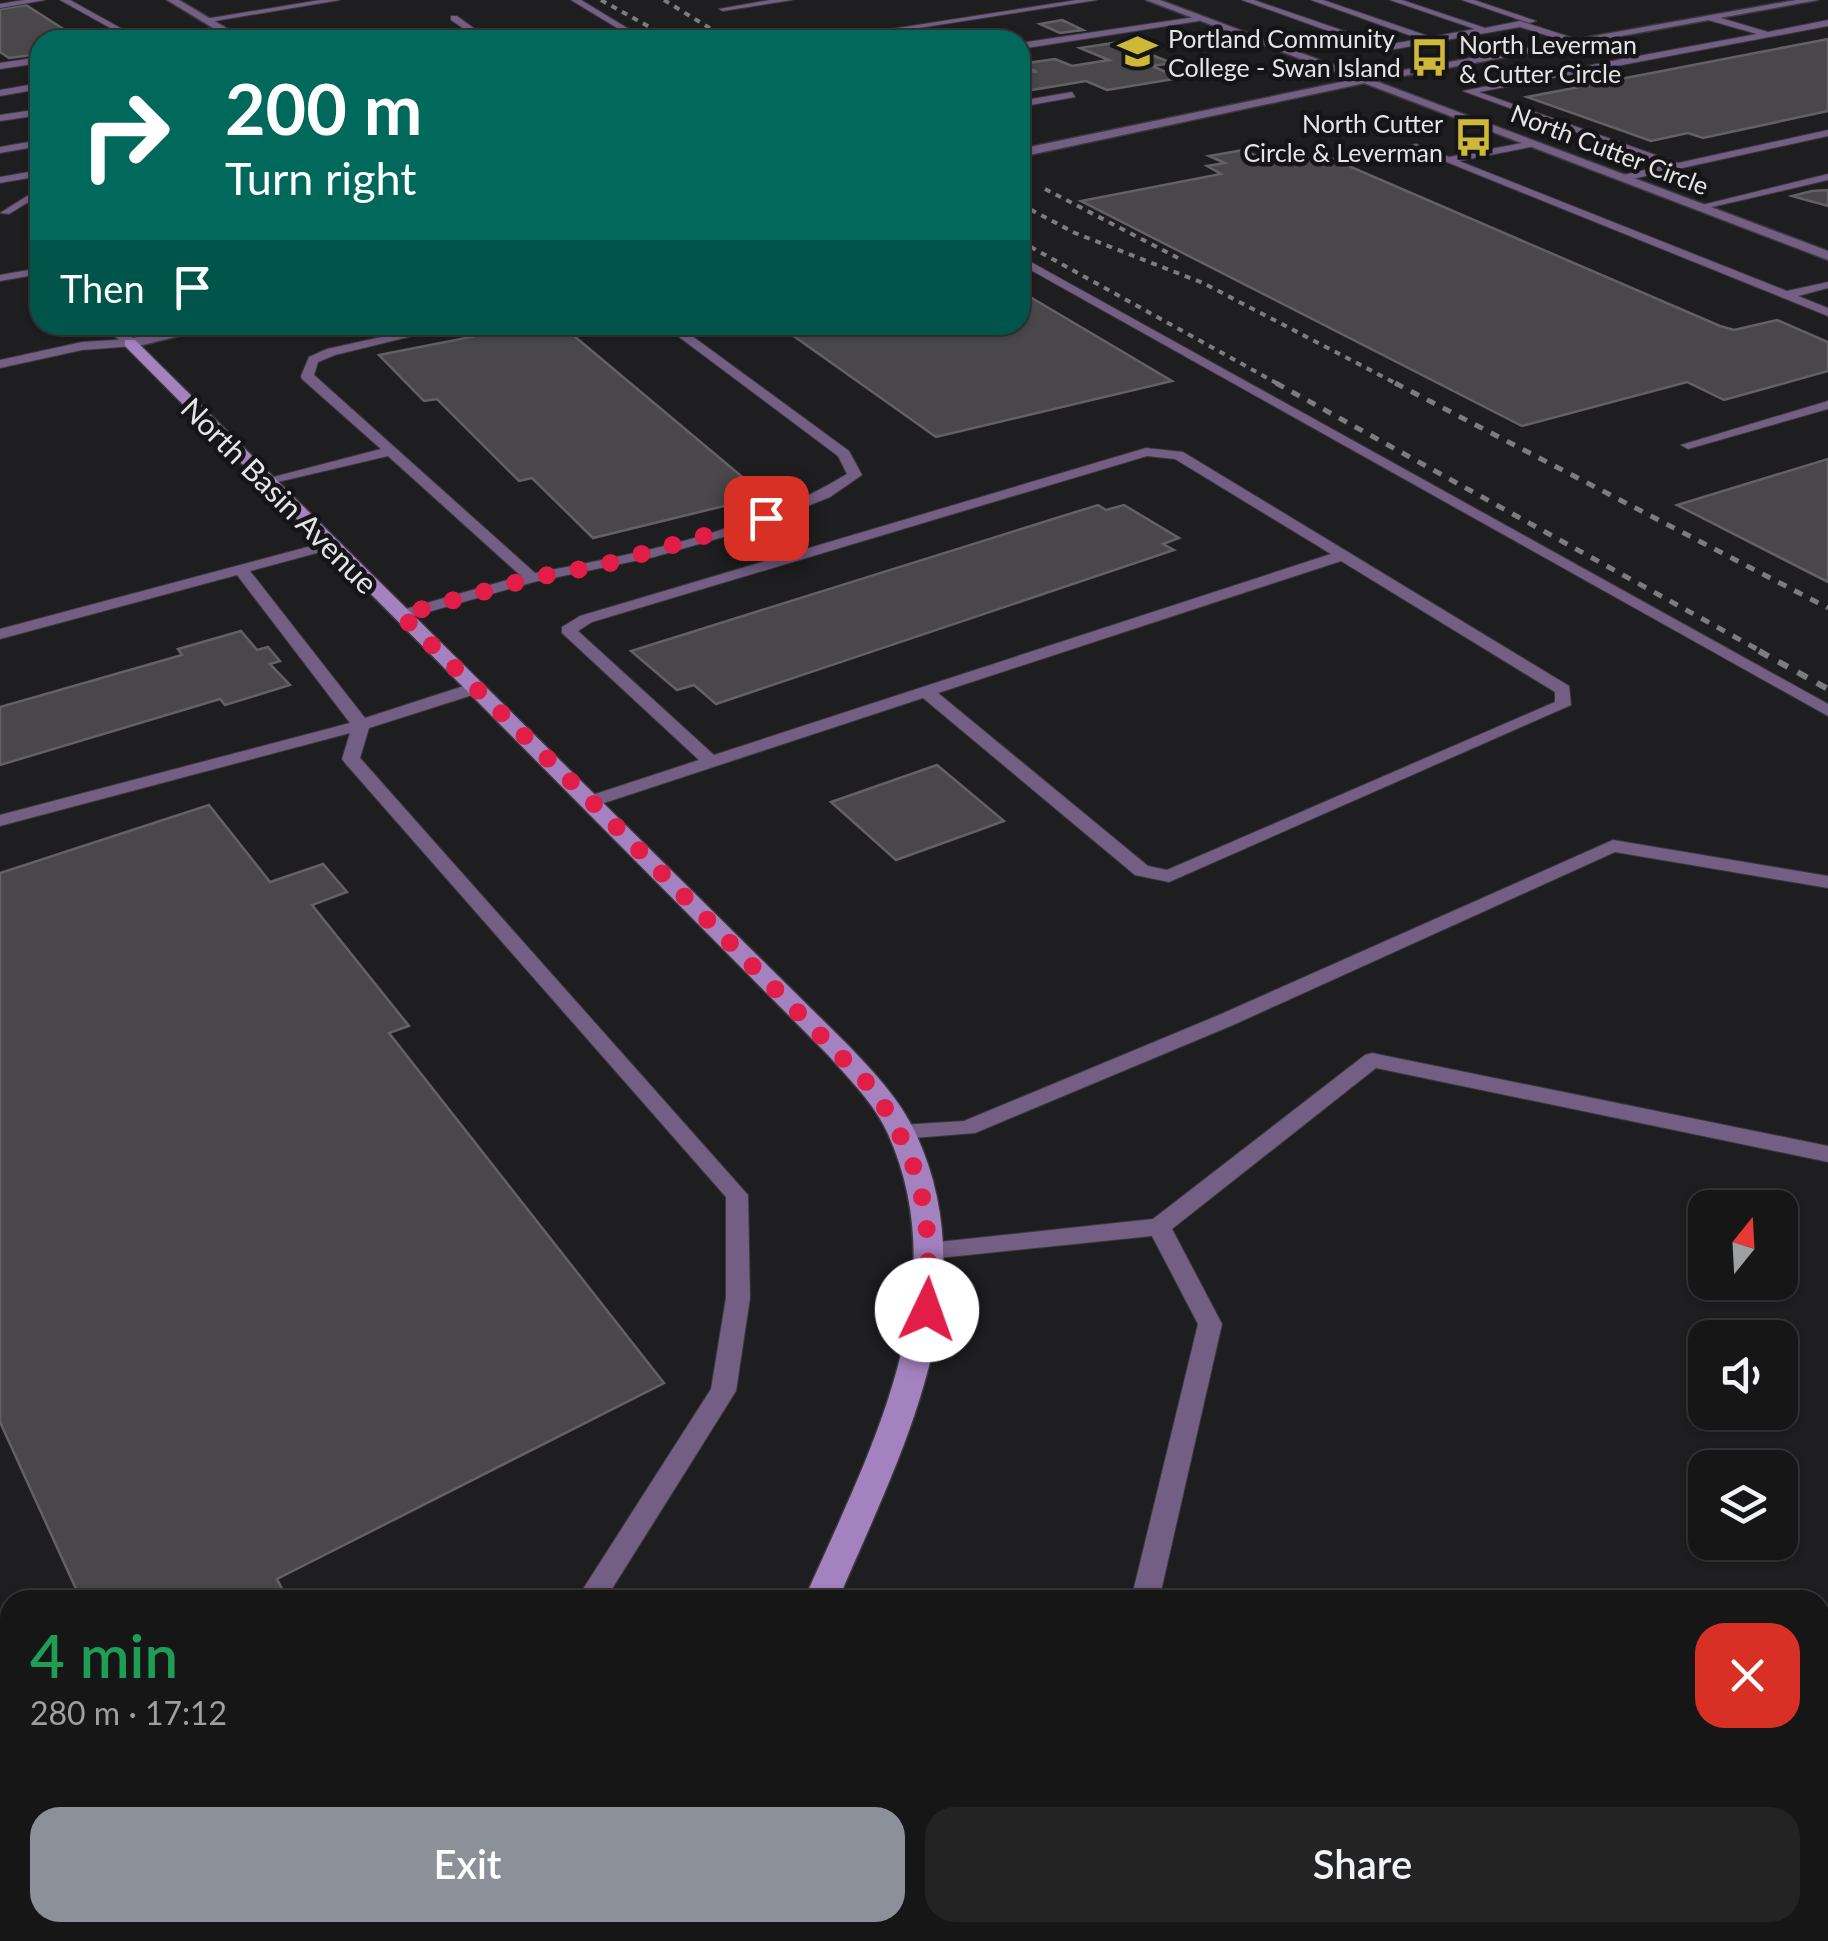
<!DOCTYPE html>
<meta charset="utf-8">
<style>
:root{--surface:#161617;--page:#232324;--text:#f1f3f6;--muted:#9e9fa1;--line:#353536;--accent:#8c9099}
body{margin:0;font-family:Lato,sans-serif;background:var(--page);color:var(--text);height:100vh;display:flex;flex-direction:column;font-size:38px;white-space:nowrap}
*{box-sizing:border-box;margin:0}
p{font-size:32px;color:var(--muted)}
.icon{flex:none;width:55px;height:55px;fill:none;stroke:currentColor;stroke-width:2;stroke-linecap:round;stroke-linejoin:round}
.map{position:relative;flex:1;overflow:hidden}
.panel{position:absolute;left:0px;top:1590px;width:1830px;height:352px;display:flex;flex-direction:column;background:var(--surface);border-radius:30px 30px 0 0;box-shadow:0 2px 8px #0004,0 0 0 2px var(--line)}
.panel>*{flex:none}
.hud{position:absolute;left:30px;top:30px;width:1000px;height:305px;border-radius:30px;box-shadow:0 2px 8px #0004,0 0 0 2px var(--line);background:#00695c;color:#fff;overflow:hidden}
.needle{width:65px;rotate:18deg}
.tools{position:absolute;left:1688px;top:1190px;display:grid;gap:20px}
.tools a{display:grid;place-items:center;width:110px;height:110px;border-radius:20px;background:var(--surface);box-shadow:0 2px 8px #0004,0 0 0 2px var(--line);font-size:50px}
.pin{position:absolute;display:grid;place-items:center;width:85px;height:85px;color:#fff;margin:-42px;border-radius:20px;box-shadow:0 5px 15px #0006}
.me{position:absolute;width:110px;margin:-55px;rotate:3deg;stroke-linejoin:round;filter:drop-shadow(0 0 8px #0008)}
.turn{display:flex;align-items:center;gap:35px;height:210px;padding:0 30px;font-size:45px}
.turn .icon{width:130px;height:130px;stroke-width:2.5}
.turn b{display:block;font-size:70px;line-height:85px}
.then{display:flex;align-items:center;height:95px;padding:0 30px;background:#0003;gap:20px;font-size:38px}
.round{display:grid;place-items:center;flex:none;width:105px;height:105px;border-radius:30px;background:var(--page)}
.head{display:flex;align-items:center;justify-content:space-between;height:170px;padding:0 30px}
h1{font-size:60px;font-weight:600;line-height:75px;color:#1e9e55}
.cta{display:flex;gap:20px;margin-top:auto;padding:20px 30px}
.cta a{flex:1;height:115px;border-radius:30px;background:var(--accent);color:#fff;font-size:40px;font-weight:600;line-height:115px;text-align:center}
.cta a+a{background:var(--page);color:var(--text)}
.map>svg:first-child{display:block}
.building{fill:#49474a;stroke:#636164;stroke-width:2.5}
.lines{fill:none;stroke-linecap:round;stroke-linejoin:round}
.service-casing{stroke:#3a393b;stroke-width:2}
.minor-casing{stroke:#3a393b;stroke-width:3}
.tertiary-casing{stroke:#3a393b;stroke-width:3}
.secondary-casing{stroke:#3a393b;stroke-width:3}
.service{fill:#735e84;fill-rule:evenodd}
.minor{fill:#735e84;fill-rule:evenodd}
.tertiary{fill:#735e84;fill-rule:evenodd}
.secondary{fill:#a482bf;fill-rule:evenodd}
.rail-far2{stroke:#7d7c7e;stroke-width:4;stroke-dasharray:6 6;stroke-linecap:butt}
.rail-far1{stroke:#7d7c7e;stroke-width:5;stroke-dasharray:9 9;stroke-linecap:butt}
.rail{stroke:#7d7c7e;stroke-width:6;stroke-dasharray:11 11;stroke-linecap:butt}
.route{stroke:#e11d48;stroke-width:18;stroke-dasharray:0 32.4}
.labels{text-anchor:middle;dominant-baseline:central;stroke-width:9;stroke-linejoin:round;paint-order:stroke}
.far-poi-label{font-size:25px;fill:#e5e4e6;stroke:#151416;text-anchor:start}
.far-street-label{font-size:25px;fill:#e5e4e6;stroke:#151416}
.street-label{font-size:30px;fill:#e5e4e6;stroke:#151416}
</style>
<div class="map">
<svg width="1828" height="1941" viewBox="0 0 1828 1941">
<rect width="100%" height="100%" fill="#1e1d1f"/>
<path class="building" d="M26,5L76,37L88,40H40V54L9,58L0,52V9Z
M1062,20L1083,30L1060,33L1040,24Z
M1828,39V111L1703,138L1688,133L1651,141L1527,97Z
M1119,42L1172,63L1152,66L1180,78L1107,90L1086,81L1020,92V70L1037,72L1020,64L1055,59L1072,66L1109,60L1080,48Z
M1243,150L1273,163L1321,154L1720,326L1734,330L1777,320L1828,342V371L1724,400L1687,382L1522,426L1081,201L1221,174L1207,166L1225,163L1209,156Z
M1828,190V206L1792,196L1812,191Z
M1020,291L1172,381L936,437L778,325H1020Z
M532,325H561L765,496L593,538L532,478L519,481L437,399L424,401L379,355Z
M1828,459V582L1677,505Z
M1098,505L1106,510L1124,505L1179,538L1163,544L1174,550L716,704L694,685L677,690L631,651Z
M241,631L257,650L268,647L280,661L270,664L290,685L225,705L220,699L0,765V707L182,655L178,649Z
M937,765L1004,821L896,860L831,802Z
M209,805L270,882L323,864L347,892L312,905L409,1026L389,1033L664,1383L277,1579L288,1600H81L0,1422V873Z
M1820,1896L1828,1899V1941H1245L1247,1932H1820Z"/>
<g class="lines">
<defs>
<path id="service" d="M24,0H45L0,8V4Z
M60,0H70L142,40H132Z
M320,0H340L209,22L205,19Z
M571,0H581L647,40H637Z
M770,0H792L723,11L719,9Z
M1077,0H1097L842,40H821Z
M1242,0H1254L1385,45L1420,39L1311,0H1323L1431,37L1475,29L1390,0H1402L1485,28L1520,21L1633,57L1757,34L1708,20L1711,15L1768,32L1828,20V26L1479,92L1678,163L1828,130V136L1623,181L1619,176L1666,165L1463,91L1622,59L1520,27L1384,51Z
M1462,0H1474L1536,21L1529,23Z
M451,16H457L490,40H480L451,20Z
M1202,16L1199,21L1020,49V43Z
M224,26L227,31L153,40L157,37Z
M40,57V63L0,69V63Z
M40,83V89L0,96V90Z
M1072,92L1075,97L1020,107V101Z
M40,109V115L0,121V115Z
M40,140V146L0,153V147Z
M1532,141L1536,146L1459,161L1787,291L1828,282V288L1798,296L1828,308V316L1407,146L1416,144L1449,157Z
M40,170V176L0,183V177Z
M1828,174V180L1699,210L1694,207Z
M40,188V195L9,214L0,213Z
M1020,256L1828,704V716L1020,264Z
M40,268V274L0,281V275Z
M435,325H457L335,355L318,362L314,375L535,573C642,553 754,531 847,474L838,456L663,325H677L849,451L862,475L830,497L751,529L654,557L534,582L407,618H395V612L521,576L388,456L265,485L258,481L381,449L302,379L301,376L309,357L327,349Z
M130,339L134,340V346L82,350L0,368V360L82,342Z
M1828,401V409L1688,449L1681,445Z
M1146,448L1183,452L1569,686L1571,705L1169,882L1135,875L923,698L598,805H586L583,801L586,797L699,760L562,633V627L580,616ZM1147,456L1175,459L1331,554L714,755L578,631L592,622ZM1341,561L1555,692V702L1167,870L1148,866L938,693Z
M330,541L335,542V548L250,571L365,718L470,684L476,683L484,688L482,692L369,728L360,758L748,1195L750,1298L736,1391L605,1600H576L711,1389L726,1298V1197L345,763L342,759L350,733L0,826V815L350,723L237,575L0,639V629Z
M1613,840L1828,876V888L1615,852L1233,1025L975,1133L901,1139L893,1137L890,1132L893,1127L901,1125L964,1121L1219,1015Z
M1372,1053L1828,1146V1162L1376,1068L1172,1229L1222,1324L1159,1600H1131L1198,1324L1152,1236L929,1259L921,1257L917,1251L921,1245L929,1243L1153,1219L1365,1055Z
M0,1619L10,1623V1669L0,1666Z
M100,1932H132L136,1941H104Z
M379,1932H412L408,1941H375Z
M1050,1932H1082L1080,1941H1048Z"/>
<path id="minor" d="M1146,0H1160L1828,251V260Z"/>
<path id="tertiary" d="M167,0H179L246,40H233Z
M1796,0H1818L1365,83L1020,157V149L1365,77Z
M100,325H117L133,338L194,325H224L130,348Z"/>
<path id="secondary" d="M125,340H135L846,1043C872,1070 900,1099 916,1134C989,1291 900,1455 838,1600H804C867,1456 959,1292 888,1134C875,1104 849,1079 828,1055L125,346Z
M664,1932H704L701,1941H661Z"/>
</defs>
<use href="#service" class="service-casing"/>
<use href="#minor" class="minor-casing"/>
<use href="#tertiary" class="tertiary-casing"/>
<use href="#secondary" class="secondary-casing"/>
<use href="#service" class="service"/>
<use href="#minor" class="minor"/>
<use href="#tertiary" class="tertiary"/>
<use href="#secondary" class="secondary"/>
<path class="rail-far2" d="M601,0L673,40
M664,0L729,40
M1045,189L1178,258
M1020,204L1075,233L1203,283L1399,385
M1020,241L1280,385"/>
<path class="rail-far1" d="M1276,383L1764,653
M1395,383L1828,608"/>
<path class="rail" d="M1759,651L1828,689"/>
</g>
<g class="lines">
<path class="route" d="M766,518L603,565L532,578L401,615L592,802L873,1089C926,1170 931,1214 927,1310"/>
</g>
<defs>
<symbol id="university-bare" viewBox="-9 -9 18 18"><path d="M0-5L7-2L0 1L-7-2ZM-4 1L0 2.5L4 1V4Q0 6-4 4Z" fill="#ceb837" stroke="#151416" stroke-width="2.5" paint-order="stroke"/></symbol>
<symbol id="bus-bare" viewBox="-9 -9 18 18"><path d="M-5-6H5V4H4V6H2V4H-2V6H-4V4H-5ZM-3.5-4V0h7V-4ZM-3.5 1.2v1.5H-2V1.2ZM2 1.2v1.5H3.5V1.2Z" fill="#ceb837" stroke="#151416" stroke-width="2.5" paint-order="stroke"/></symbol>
</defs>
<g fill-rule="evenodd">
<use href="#university-bare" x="1110" y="24" width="55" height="55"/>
<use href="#bus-bare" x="1402" y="30" width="55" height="55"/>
<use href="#bus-bare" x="1446" y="110" width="55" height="55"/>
</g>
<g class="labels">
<g class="far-poi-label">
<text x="1168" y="38">Portland Community<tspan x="1168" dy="29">College - Swan Island</tspan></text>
<text x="1459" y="44">North Leverman<tspan x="1459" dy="29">&amp; Cutter Circle</tspan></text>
<text x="1443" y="123" text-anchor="end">North Cutter<tspan x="1443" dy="29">Circle &amp; Leverman</tspan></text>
</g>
<g class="far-street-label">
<text transform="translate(1610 149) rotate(21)">North Cutter Circle</text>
</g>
<g class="street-label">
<text transform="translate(280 495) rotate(45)">North Basin Avenue</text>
</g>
</g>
</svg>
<div class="tools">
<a><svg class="needle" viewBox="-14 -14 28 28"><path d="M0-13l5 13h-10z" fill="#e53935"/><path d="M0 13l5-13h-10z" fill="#9e9fa1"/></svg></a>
<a><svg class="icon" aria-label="sound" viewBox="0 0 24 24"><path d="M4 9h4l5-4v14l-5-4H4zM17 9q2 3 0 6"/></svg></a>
<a><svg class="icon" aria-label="layers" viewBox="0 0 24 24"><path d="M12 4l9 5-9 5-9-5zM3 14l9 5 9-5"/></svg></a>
</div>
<div class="pin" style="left:766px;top:518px;background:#d93025"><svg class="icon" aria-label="arrive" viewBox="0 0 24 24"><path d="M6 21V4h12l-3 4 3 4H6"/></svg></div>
<svg class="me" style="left:927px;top:1310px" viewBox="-20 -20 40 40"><circle r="19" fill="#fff"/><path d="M0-13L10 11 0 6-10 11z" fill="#e11d48"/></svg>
<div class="hud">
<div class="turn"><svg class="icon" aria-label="right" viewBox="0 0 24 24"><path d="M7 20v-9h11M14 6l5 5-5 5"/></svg><div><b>200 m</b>Turn right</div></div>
<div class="then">Then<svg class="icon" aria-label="arrive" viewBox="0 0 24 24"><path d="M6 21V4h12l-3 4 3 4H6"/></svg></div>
</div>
<section class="panel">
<div class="head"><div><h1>4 min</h1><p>280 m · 17:12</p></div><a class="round" style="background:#d93025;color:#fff"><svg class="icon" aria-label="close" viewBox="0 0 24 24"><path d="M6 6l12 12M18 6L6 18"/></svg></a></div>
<div class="cta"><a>Exit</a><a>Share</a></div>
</section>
</div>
